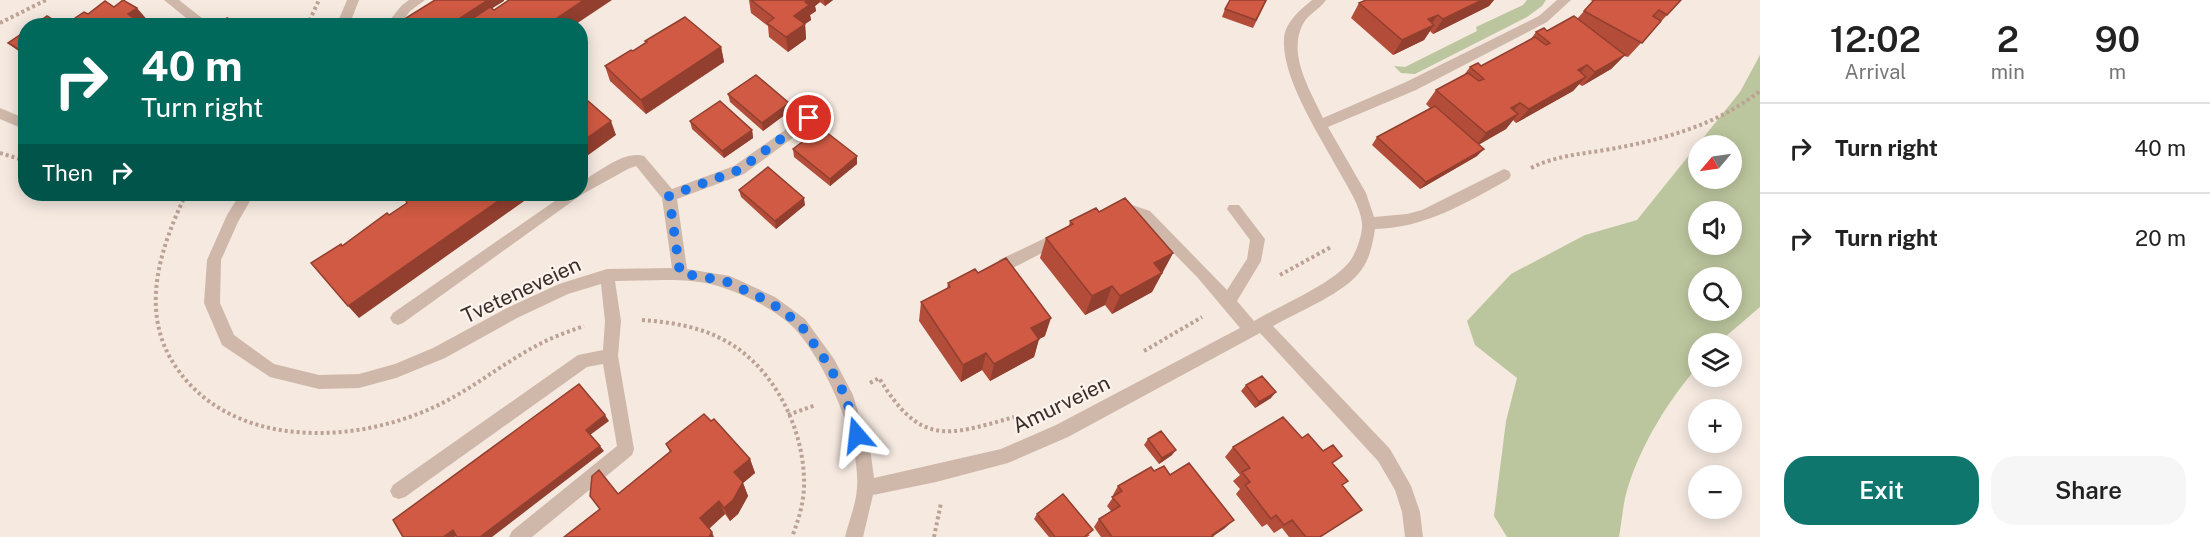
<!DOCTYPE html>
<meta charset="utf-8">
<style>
:root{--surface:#fff;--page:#f6f6f6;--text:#222;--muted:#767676;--line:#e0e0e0;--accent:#0f766e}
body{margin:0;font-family:"Public Sans",sans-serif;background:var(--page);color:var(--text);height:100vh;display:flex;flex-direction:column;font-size:22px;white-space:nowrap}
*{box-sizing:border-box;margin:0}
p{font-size:20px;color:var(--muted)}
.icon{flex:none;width:33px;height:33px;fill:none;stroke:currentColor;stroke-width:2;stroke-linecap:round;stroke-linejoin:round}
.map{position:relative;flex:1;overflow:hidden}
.side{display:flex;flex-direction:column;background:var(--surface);width:450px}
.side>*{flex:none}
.hud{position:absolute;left:18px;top:18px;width:570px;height:183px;border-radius:24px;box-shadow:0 3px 15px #0003;background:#00695c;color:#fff;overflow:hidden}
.needle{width:39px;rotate:241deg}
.tools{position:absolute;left:1688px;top:135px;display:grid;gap:12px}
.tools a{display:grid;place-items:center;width:54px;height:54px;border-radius:50%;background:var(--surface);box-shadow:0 3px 15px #0003;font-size:30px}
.pin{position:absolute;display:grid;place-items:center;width:51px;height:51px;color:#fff;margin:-26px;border:3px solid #fff;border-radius:50%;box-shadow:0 2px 6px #0007}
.me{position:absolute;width:66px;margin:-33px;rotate:343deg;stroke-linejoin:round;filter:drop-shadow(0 0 4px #0008)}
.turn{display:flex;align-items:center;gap:21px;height:126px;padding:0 24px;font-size:27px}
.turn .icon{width:78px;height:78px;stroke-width:2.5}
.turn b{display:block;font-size:42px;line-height:51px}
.then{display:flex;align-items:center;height:57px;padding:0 24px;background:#0003;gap:12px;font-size:22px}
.eta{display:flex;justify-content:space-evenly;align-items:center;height:102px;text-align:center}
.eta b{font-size:36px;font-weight:600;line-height:42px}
.cta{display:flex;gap:12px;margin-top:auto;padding:12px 24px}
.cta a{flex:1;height:69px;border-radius:24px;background:var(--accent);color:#fff;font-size:24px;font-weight:600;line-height:69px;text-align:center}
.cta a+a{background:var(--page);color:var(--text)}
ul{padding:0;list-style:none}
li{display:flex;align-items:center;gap:18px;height:90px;padding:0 24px;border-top:2px solid var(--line)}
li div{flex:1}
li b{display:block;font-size:22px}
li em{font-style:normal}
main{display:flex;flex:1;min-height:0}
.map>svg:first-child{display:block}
.green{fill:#bcc69e;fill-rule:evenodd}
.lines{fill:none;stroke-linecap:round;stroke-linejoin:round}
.path{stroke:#bba294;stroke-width:4;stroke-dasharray:3 3;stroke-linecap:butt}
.minor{fill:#cfb8aa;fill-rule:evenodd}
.wall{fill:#b34d3a}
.shaded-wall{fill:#923f2f}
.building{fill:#d05a43;stroke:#923f2f;stroke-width:1.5}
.route{stroke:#1a73e8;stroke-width:10;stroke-dasharray:0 18}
.labels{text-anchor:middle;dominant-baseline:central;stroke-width:4.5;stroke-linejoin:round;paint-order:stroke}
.street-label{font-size:21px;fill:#3c2e2a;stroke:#fcf4ed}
</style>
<main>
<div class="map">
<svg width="1760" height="537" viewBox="0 0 1760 537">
<rect width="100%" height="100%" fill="#f5e9e0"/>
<path class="green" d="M1527,0H1546L1542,6L1527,17L1415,74L1401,73L1394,66L1405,67L1477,31L1476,27L1523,5Z
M1760,55V307L1718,343L1698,344V366C1668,401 1642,443 1628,487C1623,502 1622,521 1619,537H1507L1494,516L1506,421L1517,378L1475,345L1467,321L1511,274L1585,235L1637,220L1740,92ZM1698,146H1731V178H1698ZM1698,212H1731V244H1698ZM1698,278H1731V310H1698Z"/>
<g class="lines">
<path class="path" d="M0,23L46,0
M307,26L319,0
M0,153L26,161
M1531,168C1557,155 1583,154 1611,149C1665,139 1717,125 1760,91
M186,194C159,250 138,315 178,370C235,449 353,444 432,408C468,392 499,366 534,347C550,338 567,332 584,326
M1280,275L1331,247
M642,320C669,322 697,326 722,339C774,365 806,431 804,488C803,506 798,521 792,537
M1144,351L1202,317
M870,383L879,378C920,445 945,437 1014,417
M788,415L816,405
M934,537L941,503"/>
<path class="minor" d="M164,0H179L212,26H196Z
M347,0H359L349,26H336Z
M409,0H425L410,11L399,26H385L402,5Z
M1312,0H1326C1320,9 1308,14 1303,24C1287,54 1310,90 1323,118L1406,82L1539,16L1557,0H1571L1547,22L1416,90L1328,127L1366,193L1374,217L1407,214L1422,210L1504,169L1509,171L1511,175L1509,179C1466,203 1425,228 1375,229C1373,242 1370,258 1362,269C1346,293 1299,311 1273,326L1390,449L1411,486L1420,512L1423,537H1405L1402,512L1395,490L1378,461L1260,333L1068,437L1008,463L936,482L873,495L863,537H845C849,521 856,504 857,488C861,442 826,363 795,329C778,311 748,296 724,288C691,276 650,281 615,281L621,321L618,356L634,449L632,455L532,537H509L512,531L617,446L603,364L587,367L405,497L399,499L393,497L390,491L393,485L578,355L603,350L605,321L601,284L568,294L517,318L445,358L396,378L359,388L319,389L270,377L222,345L204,303L207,260L227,215L240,194H254L238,222L221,260L220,303L234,335L274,364L319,375L359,374L395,364L433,348L507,308L559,284L607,269L672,268L662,198L636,166L628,169L581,195L403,323L398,325L393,323L390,318L393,313L565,194H580V183C597,173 624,150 644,156L672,189L734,166L809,113L816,118L814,122L744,174L677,199L687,269L730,276L775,297L805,319L834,359L853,395L871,455L874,478L1001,449L1056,425L1240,328L1198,278L1140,219L1115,216L1113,212L1115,208L1132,205L1150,211L1227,290L1247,259L1250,240L1227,209L1229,205H1239L1265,239L1261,261L1237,301L1254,321C1279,306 1333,284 1350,261C1356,253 1363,234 1362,223C1360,205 1348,188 1340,173C1321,138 1282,79 1284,40C1284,23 1300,10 1312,0Z
M0,108L26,119V130L0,119Z
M1062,230L1067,232L1069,236L1067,240L1009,270L1004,271L999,270L997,265L999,260Z"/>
</g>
<path class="wall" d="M749,0H833L825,6L820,2L815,6L816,11L810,15L811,20L805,24L806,39L788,52L769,37L768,26L751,13Z
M1267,0L1253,28L1222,17L1225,9Z
M1366,0H1494L1489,6L1433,34L1430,31L1424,40L1393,55L1351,18L1359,3Z
M1590,0H1681L1628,57L1624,56L1611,69L1582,86L1579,84L1573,91L1516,123L1513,120L1506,129L1479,144L1477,156L1420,189L1372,145L1377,137L1430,108L1426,104L1436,90L1464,75L1470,67L1481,66L1531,39L1536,32L1547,31L1577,19L1593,1Z
M26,31V67L20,62L23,59L19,55L21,53L8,43Z
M645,41L721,47L724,62L646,114L610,81L605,66L633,51L646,43Z
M728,94L789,103L790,111L763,131L730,102Z
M690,121L752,130L753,138L724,158L692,129Z
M793,149L857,156V164L830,186L794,157Z
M739,190L805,205L776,229L741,197Z
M321,194H351L348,200L324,196Z
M1099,212L1173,253L1152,292L1112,314L1105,305L1085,315L1040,258L1046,238L1069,226L1070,221Z
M978,273L1045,336L1039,339L1034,357L990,381L982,370L961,382L919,321L921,302L947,289L948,283Z
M1246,385L1271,398L1255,408L1241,391Z
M1302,438L1333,464L1342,486L1321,537H1289L1282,528L1274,533L1267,524L1262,527L1236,494L1240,489L1233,481L1240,475L1225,457L1233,447Z
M1148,439L1172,455L1159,464L1144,445Z
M666,444L750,459L755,473L743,483L748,496L738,514L730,521L725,514L709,529L600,509L670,452Z
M1154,471L1170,475L1225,528L1213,536V537H1101L1094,527L1099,519L1111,511L1107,506L1114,496L1113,495L1118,486Z
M1037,514L1090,535L1087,537H1049L1034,519Z"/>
<path class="shaded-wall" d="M488,0H504V1L475,19L473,18L474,20L465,26H448Z
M584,0H612L573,26H545Z
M808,0H820V2L815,6L816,11L810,15L811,20L805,24L806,39L788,52L786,37L794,16L805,2Z
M824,0H833L825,6Z
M1482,0H1494L1489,6L1433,34L1443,19Z
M137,8L150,23L147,26H134L128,14Z
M1438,15L1429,27L1434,25L1424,40L1393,55L1402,40L1428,19Z
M721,47L724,62L646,114L641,100Z
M1625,55L1611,69L1582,86L1595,72Z
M1587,65L1574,80L1578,70Z
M1586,77L1573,91L1516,123L1529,109Z
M789,103L790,111L763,131L762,123Z
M1520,103L1508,117L1511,108Z
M1518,114L1506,129L1475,147L1486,133Z
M611,121L616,135L580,161V143Z
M752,130L753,138L724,158L722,151Z
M1484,149L1477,156L1420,189L1426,182Z
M857,156V164L830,186V179Z
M343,194H351L348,200Z
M508,194H534L359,318L348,306Z
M804,198L805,205L776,229L775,221Z
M1173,253L1152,292L1112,314L1120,296L1154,263Z
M1112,286L1105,305L1085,315L1092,296Z
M1051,318L1045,336L1026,346L1031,328Z
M1039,339L1034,357L990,381L994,364Z
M986,353L982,370L961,382L963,365Z
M1276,392L1271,398L1255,408L1259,402Z
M605,415L609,421L590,435L586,430Z
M600,446L604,451L492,537H480Z
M1176,450L1172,455L1159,464L1162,458Z
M750,459L755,473L743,483L748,496L738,514L730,521L724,508L734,472Z
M719,501L725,514L707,530L700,518Z
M1234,520L1225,528L1212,537V535Z
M453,530L459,534L455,537H443Z
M712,532L714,537H709Z"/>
<path class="building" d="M123,0L137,8L128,14L139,22L134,26H71L77,22L72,20L84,12L88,14L105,1L114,7Z
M435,0H488L448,26H393Z
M509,0H584L545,26H469L477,21L473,18L490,7L494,10Z
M751,0H808L805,2L809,5L794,16L805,24L786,37L767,23L774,18Z
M1230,0H1266L1256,20L1225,9Z
M1366,0H1482L1443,19L1438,15L1428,19L1434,25L1402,40L1359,3Z
M1594,0H1681L1667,15L1659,10L1653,16L1661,21L1642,43L1584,11Z
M47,16L63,26H33Z
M1574,16L1625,55L1595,72L1587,65L1578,70L1586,77L1529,109L1520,103L1511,108L1518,114L1486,133L1436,90L1468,73L1479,81L1484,79L1470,67L1478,63L1481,66L1535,37L1546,45L1550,43L1536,32L1544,28L1547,31Z
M685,17L721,47L641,100L605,66L631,50L633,51L647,42L645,41Z
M227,18L247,26H219Z
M26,31V50L23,52L8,43Z
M26,50V65L20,62L24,59L19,55Z
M756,75L789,103L762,123L728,94Z
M580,94L611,121L580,143Z
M720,101L752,130L722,151L690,121Z
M1435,106L1484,149L1426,182L1377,137Z
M821,128L857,156L830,179L793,149Z
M768,167L804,198L775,221L739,190Z
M416,194H508L348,306L311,263L341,244L342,246L387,213L389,215L407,203L406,201Z
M1125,198L1173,253L1154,263L1162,273L1120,296L1112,286L1092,296L1046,238L1073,224L1070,221L1096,208L1099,212Z
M1006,258L1051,318L1031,328L1039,339L994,364L986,353L963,365L921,302L950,287L948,283L975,269L978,273Z
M1262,376L1276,392L1259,402L1246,385Z
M579,384L605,415L586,430L600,446L480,537H457L453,530L443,537H403L393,520Z
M704,414L711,421L714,419L750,459L734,472L743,482L733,500L724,508L719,501L700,518L712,532L709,537H564L600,509L590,496L592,476L599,470L618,494L671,451L666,444Z
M1283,417L1302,438L1308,434L1323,451L1333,445L1342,456L1332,463L1348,481L1342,485L1362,510L1320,537H1306L1292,520L1284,525L1276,515L1271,519L1245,485L1250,482L1242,472L1250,468L1233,447Z
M1161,431L1176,450L1162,458L1148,439Z
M1189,463L1234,520L1212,535L1213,537H1112L1099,519L1120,506L1112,497L1122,491L1118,486L1151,467L1154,471L1164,466L1170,475Z
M1063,494L1093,530L1084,537H1055L1037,514Z"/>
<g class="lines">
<path class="route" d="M809,118L739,170L669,196L680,273L725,281L770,302L800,324L828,364L845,395L857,435"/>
</g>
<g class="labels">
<g class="street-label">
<text transform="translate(521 290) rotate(-25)">Tveteneveien</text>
<text transform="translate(1061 404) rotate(-26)">Amurveien</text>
</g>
</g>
</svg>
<div class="tools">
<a><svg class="needle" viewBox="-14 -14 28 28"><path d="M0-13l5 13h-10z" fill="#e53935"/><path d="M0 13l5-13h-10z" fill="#767676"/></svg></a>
<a><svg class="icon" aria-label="sound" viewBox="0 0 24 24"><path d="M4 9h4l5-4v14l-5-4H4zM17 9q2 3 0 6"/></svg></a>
<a><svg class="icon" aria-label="search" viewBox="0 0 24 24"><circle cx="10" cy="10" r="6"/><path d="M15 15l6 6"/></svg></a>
<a><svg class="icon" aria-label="layers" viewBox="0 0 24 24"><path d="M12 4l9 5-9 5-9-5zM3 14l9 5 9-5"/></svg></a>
<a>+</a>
<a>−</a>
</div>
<div class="pin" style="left:809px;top:118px;background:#d93025"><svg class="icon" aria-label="arrive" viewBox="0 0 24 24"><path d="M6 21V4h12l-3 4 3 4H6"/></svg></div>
<svg class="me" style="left:857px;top:435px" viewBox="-20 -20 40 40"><path d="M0-17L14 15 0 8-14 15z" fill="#1a73e8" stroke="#fff" stroke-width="4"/></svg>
<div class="hud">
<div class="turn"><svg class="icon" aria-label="right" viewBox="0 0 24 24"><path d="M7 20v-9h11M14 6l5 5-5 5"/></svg><div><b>40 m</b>Turn right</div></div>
<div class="then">Then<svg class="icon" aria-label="right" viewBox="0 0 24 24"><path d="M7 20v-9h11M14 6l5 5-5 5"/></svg></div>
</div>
</div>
<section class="side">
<div class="eta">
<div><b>12:02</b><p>Arrival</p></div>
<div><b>2</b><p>min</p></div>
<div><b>90</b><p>m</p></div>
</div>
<ul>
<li><svg class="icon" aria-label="right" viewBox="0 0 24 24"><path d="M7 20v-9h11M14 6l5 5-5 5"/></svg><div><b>Turn right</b></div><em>40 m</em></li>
<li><svg class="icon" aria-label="right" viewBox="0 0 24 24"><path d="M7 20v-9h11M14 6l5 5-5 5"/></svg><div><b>Turn right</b></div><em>20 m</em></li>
</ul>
<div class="cta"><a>Exit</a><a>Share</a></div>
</section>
</main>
